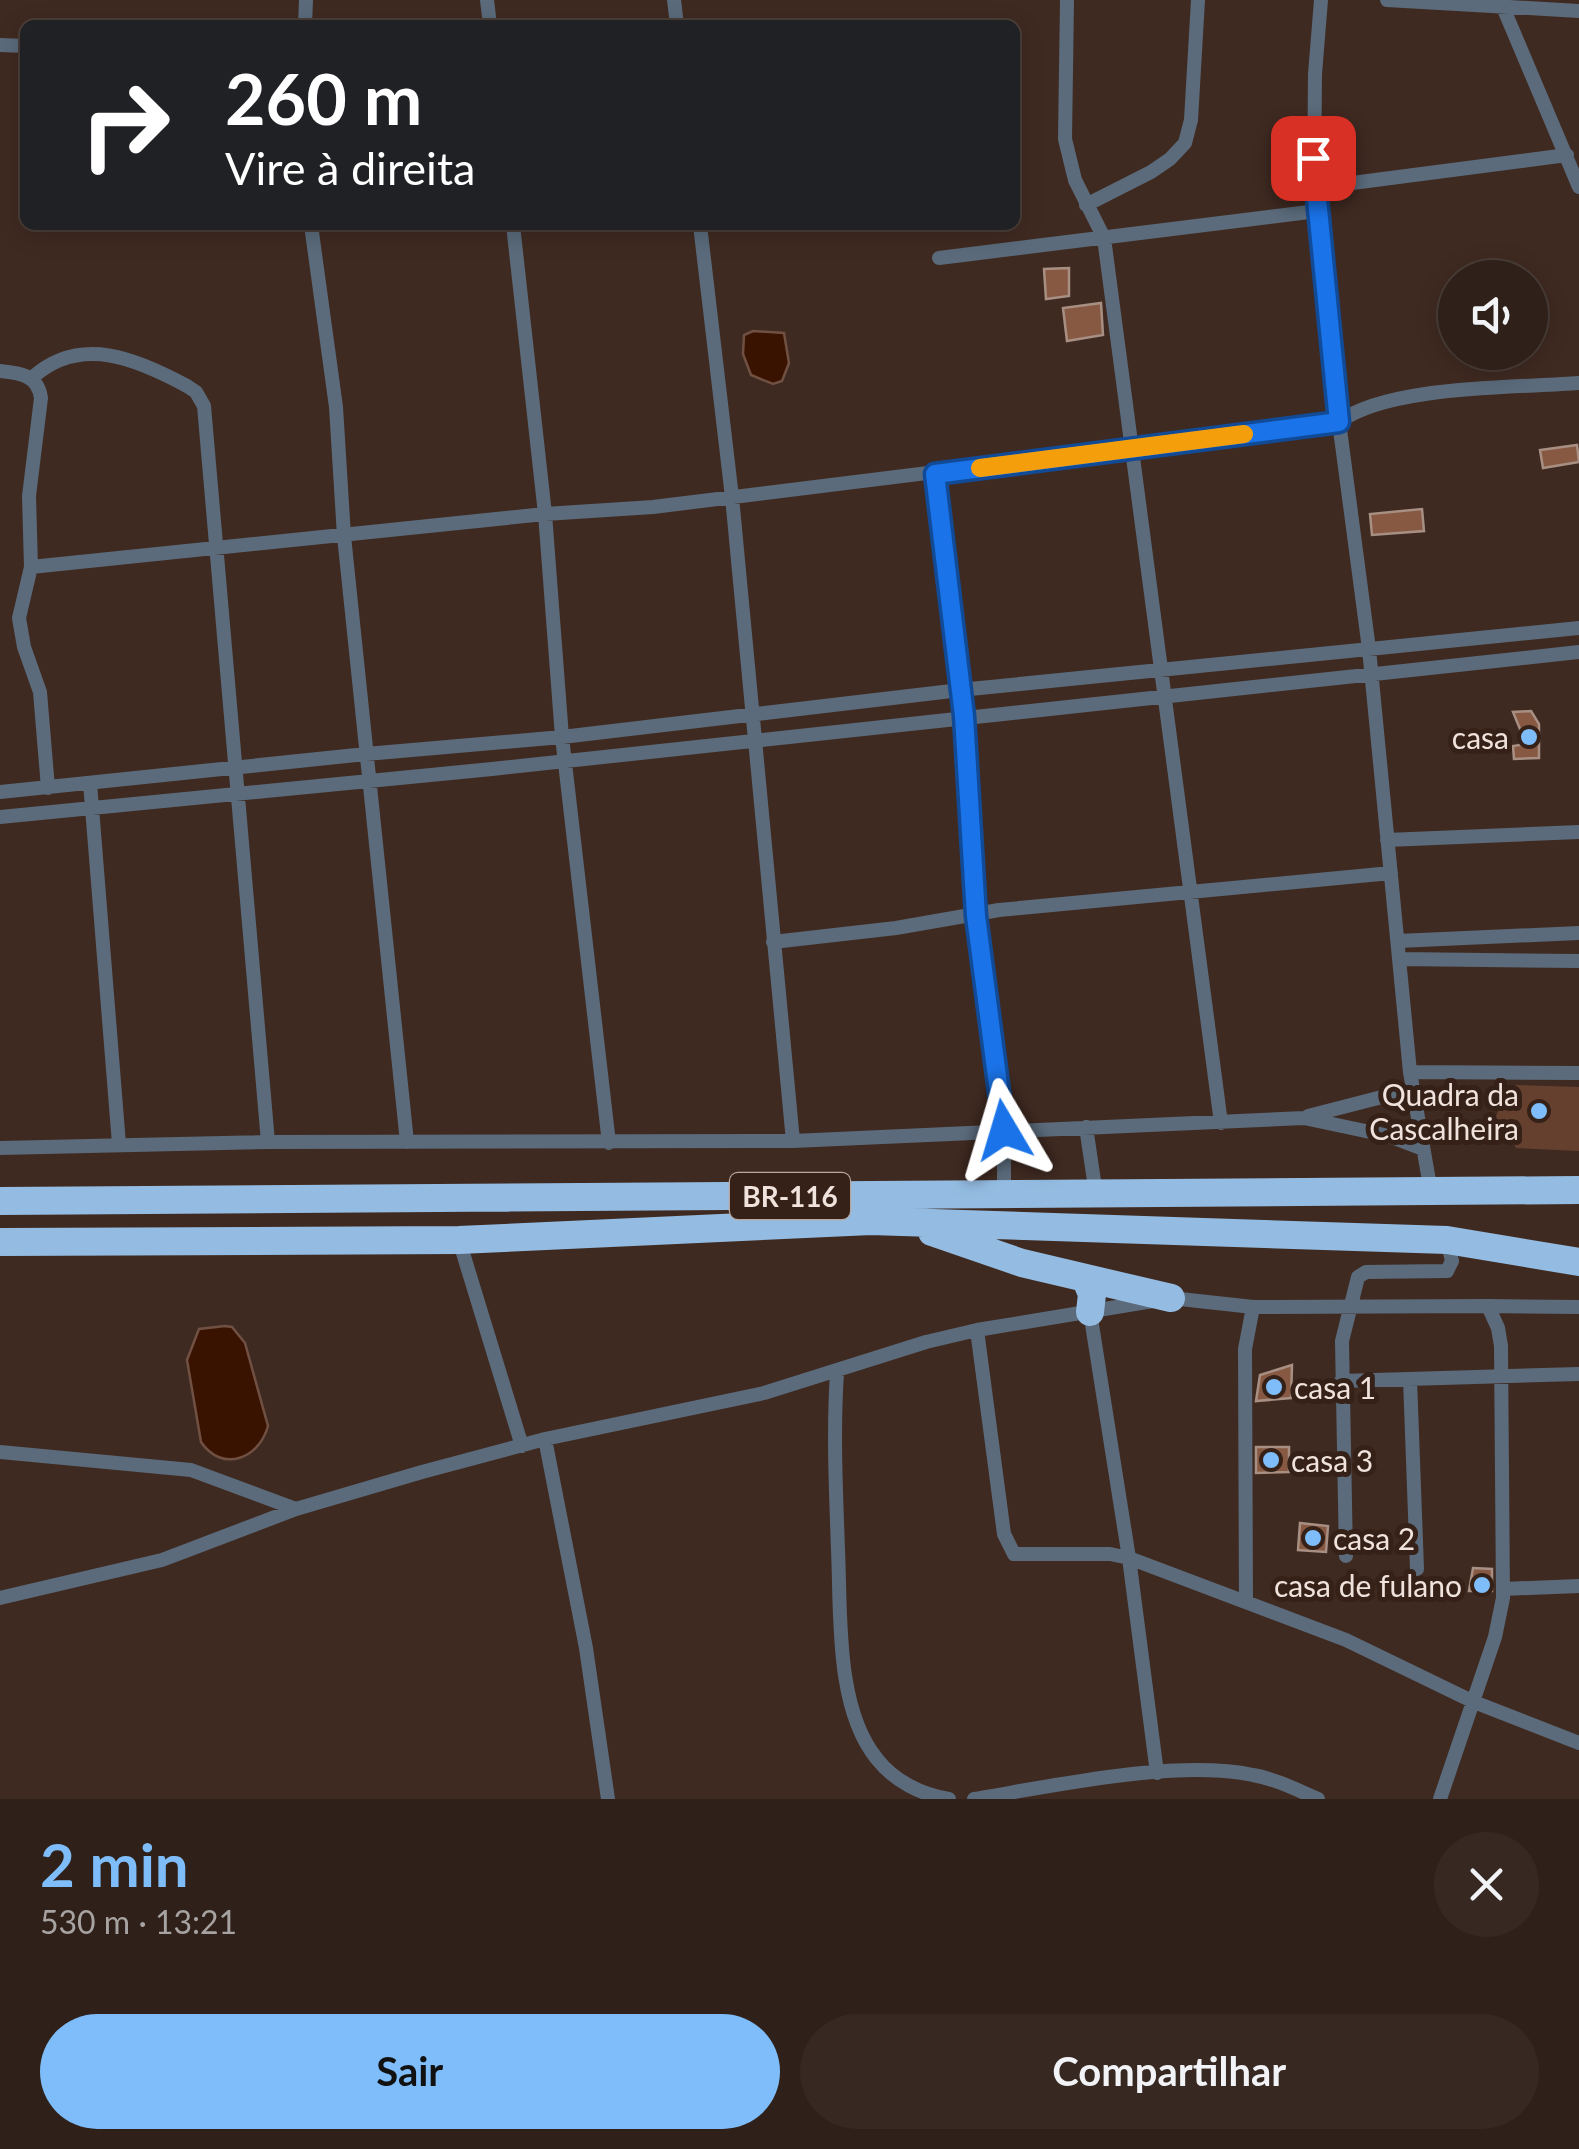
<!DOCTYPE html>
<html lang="pt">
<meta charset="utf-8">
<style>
:root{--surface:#2f2019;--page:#372822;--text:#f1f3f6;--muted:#a7a3a2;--line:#4a3e38;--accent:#7ebdf9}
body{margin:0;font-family:Lato,sans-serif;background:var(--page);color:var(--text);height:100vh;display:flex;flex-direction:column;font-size:38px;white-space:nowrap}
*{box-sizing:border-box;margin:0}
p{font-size:32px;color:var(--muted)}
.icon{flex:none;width:55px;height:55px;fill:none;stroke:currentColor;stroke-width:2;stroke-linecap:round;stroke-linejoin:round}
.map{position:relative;height:1799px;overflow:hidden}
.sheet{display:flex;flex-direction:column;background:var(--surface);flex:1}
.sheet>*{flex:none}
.hud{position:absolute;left:20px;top:20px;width:1000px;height:210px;border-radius:15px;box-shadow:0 5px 25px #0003,0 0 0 2px var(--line);background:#202124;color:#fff;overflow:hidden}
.controls{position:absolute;left:1438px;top:260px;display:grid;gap:20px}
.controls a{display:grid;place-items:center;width:110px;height:110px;border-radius:50%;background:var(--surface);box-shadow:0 5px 25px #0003,0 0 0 2px var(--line);font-size:50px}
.pin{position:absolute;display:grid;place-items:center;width:85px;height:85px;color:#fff;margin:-42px;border-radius:20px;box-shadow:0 5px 15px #0006}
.me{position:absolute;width:110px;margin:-55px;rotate:353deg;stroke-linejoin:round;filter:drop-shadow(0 0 8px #0008)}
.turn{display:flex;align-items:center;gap:35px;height:210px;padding:0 40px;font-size:45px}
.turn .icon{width:130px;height:130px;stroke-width:2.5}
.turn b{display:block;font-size:70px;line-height:85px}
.round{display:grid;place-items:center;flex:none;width:105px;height:105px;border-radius:52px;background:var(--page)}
.summary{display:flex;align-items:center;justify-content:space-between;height:170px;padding:0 40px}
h1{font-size:60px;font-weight:700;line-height:75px;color:var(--accent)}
.action{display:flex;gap:20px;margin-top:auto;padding:20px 40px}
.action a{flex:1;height:115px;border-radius:60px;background:var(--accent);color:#111;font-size:40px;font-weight:700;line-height:115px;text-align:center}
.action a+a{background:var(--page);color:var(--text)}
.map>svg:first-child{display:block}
.green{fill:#65402e}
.water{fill:#391200;stroke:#705042;stroke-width:2.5}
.building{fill:#875943;stroke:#a88f83;stroke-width:2.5}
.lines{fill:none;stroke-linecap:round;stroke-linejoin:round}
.street{stroke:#5b6b7b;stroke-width:14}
.highway{stroke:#94bce2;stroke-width:28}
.route-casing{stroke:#114b97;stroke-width:25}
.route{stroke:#1a73e8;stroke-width:18}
.slow{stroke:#f59e0b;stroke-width:18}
.poi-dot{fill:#7ebdf9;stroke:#352117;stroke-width:4}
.labels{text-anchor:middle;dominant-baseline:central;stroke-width:10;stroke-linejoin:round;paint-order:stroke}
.shield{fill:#352117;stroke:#b8a8a1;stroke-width:2.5}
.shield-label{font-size:28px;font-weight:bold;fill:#f0e2dc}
.poi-label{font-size:30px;fill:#f0e2dc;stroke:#352117;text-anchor:end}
</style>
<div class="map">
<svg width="1579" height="1799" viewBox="0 0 1579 1799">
<rect width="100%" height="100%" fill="#3f2a21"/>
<path class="green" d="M1515,1085L1579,1087V1151L1516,1148L1511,1138L1504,1136L1494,1121L1502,1102L1514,1101Z"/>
<path class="water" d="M753,331L784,333L789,363L782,381L773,384L751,375L743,354L744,335Z
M225,1326L232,1327L245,1343L268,1426C259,1459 222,1473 201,1442L187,1360L199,1329Z"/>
<path class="building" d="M1069,268V296L1046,299L1044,269Z
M1101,303L1103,335L1067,341L1063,308Z
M1577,445L1579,462L1543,468L1540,450Z
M1422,509L1424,531L1372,535L1370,514Z
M1531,711L1539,724V758L1514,759L1513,746L1520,745V729L1513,712Z
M1292,1365L1291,1398L1256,1401L1260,1375Z
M1256,1447H1289V1472L1256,1473Z
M1300,1523L1328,1526L1326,1552L1298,1550Z
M1473,1568L1492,1569V1591H1469Z"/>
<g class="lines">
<path class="street" d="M487,0L490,25
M674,0L677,25
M1067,0L1065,139L1075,180L1104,238L1221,1123
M1321,0L1315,74L1314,188L1339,422L1369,649L1410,1072L1431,1192
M1387,0L1579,11
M1500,0L1579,187
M305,25L306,0
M0,45L25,46
M1314,188L1567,155
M1086,205L1151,172L1170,159L1185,143L1191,120L1198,0
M311,225L336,407L344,536L407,1142
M513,225L545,514L562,737L609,1143
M700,225L732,497L793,1141
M939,258L1317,211
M0,371C20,373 38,375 41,398L29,496L31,567L19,618L24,647L40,692L48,788
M32,378C80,334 137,359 187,386L196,392L204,406L268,1142
M935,474L964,716L976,916L1004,1130V1193
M31,567L545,514L653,507L1339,422C1389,385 1515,388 1579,383
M90,783L119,1144
M0,792L366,754L562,737L960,690L1579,628
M0,817L492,769L1579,652
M1387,840L1579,832
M1398,941L1579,933
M773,942L896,928L999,910L1391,873
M1399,959L1579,961
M1410,1072L1579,1073
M1308,1116L1413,1089
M1086,1127L1096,1194
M0,1148L268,1142L793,1141L1304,1118L1389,1136L1423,1149
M459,1240L522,1446
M1488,1306L1579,1307
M1090,1312L1129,1558L1157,1773
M977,1330L1004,1534L1014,1554H1110L1129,1558L1346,1640L1474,1702L1579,1743
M837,1373C833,1432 836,1491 838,1550C841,1613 835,1708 877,1759C894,1781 922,1795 949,1799
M1410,1379L1417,1569
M1341,1381L1579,1374
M545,1439L586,1648L608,1799
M0,1452L191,1470L296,1509
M1346,1556L1342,1341L1358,1277L1366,1272L1447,1271L1452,1261L1447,1240
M1503,1589L1579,1586
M0,1598L162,1560L296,1509L422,1472L545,1439L764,1393L926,1342L977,1330L1171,1298L1253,1307L1488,1306L1498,1328L1501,1346L1503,1598L1495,1637L1440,1799
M1246,1602L1245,1349L1253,1307
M974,1799C1053,1786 1176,1759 1253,1775C1276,1779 1297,1790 1318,1799"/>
<path class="highway" d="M0,1201L1579,1190
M932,1232L1022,1263L1171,1298
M0,1242L459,1240L871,1221L1447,1240L1579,1262
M1085,1278L1092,1294L1090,1312"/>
</g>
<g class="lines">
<defs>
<path id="route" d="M1004,1130L976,916L964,716L935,474L1339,422L1313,158"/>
</defs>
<use href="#route" class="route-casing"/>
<use href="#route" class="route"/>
<path class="slow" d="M980,468L1244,434"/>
</g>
<g class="poi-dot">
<circle cx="1529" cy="737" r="10"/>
<circle cx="1539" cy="1111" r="10"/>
<circle cx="1274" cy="1387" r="10"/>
<circle cx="1271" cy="1460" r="10"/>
<circle cx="1313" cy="1538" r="10"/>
<circle cx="1482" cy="1585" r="10"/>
</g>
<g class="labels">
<rect class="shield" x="730" y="1173" width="120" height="46" rx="8"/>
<g class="shield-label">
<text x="790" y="1196">BR-116</text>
</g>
<g class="poi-label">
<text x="1509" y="737">casa</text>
<text x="1519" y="1094">Quadra da<tspan x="1519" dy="34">Cascalheira</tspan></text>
<text x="1294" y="1387" text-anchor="start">casa 1</text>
<text x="1291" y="1460" text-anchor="start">casa 3</text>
<text x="1333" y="1538" text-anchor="start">casa 2</text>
<text x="1462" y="1585">casa de fulano</text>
</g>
</g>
</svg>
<div class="controls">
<a><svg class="icon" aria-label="sound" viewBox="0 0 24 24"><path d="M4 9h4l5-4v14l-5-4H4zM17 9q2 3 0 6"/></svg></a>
</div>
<div class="pin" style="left:1313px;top:158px;background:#d93025"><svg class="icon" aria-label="arrive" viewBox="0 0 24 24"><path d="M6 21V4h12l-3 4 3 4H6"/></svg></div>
<svg class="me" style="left:1004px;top:1130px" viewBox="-20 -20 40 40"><path d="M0-17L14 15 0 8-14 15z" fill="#1a73e8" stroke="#fff" stroke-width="4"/></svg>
<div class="hud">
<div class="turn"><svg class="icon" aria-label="right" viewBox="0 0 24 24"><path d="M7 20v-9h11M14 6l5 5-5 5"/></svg><div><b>260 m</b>Vire à direita</div></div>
</div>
</div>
<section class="sheet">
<div class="summary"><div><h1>2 min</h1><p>530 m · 13:21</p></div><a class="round"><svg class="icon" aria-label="close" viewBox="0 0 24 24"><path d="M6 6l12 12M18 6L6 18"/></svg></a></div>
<div class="action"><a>Sair</a><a>Compartilhar</a></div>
</section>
